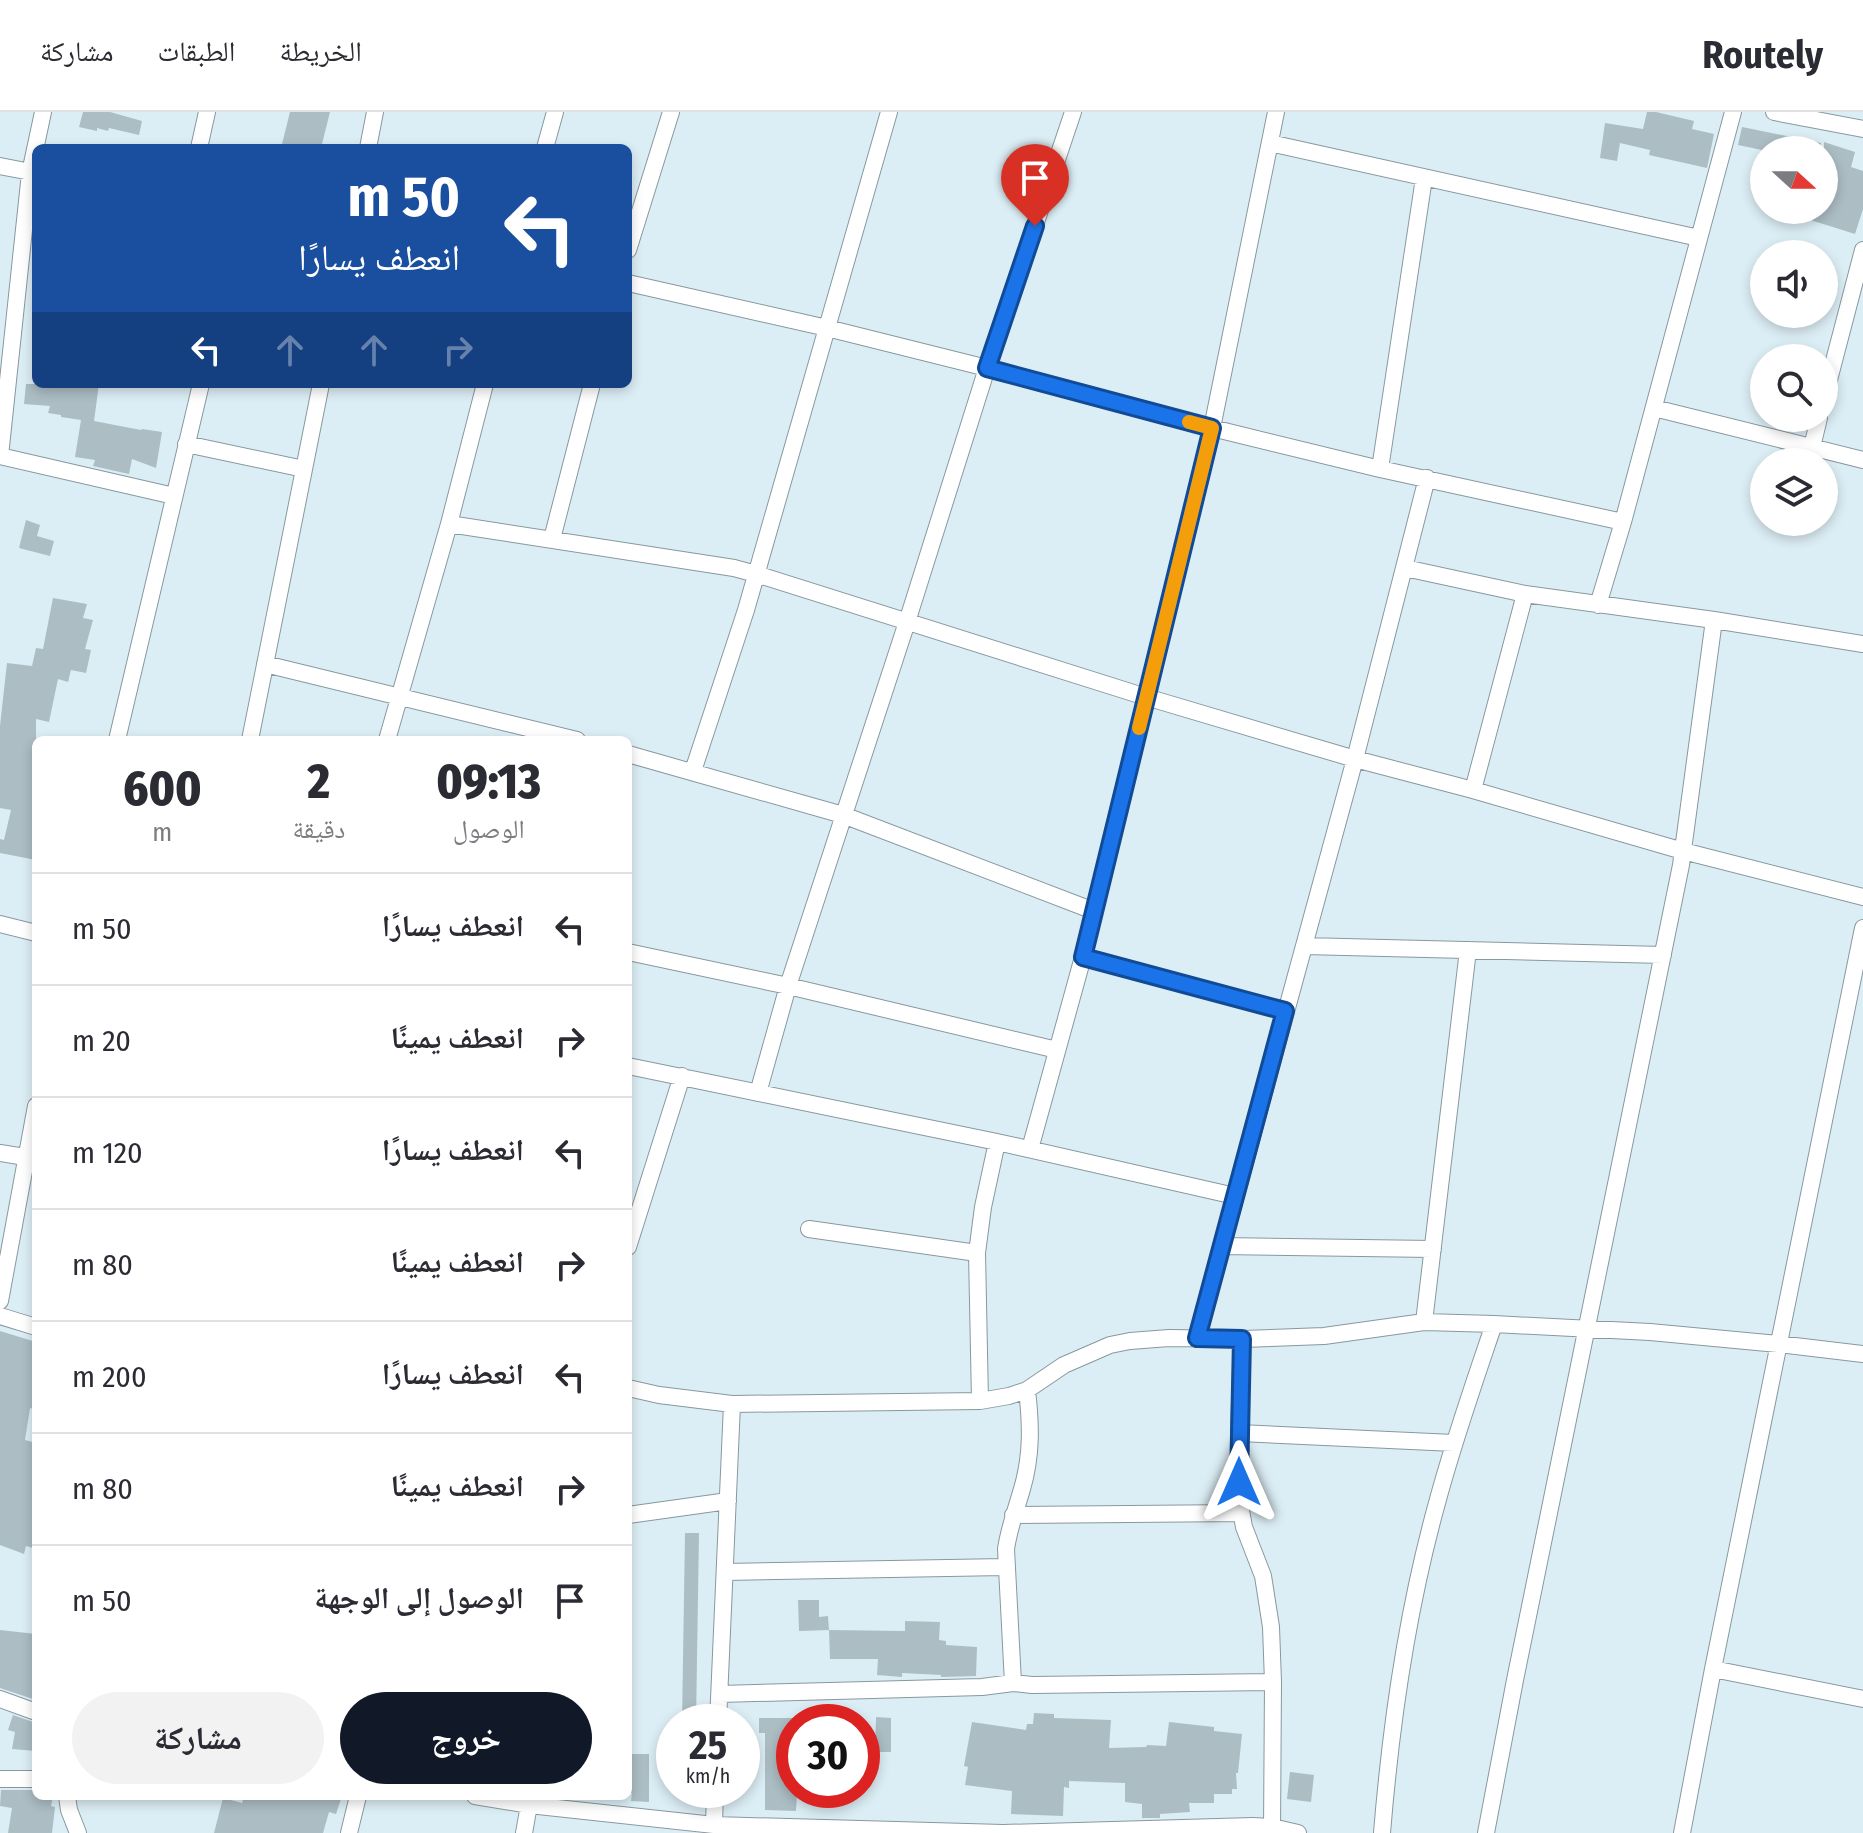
<!DOCTYPE html>
<html lang="ar">
<meta charset="utf-8">
<style>
:root{--surface:#fff;--page:#f2f2f3;--text:#2b2b33;--muted:#7c7c81;--line:#e1e1e2;--accent:#111827}
body{margin:0;font-family:"Fira Sans Condensed","Noto Naskh Arabic",sans-serif;background:var(--page);color:var(--text);direction:rtl;height:100vh;display:flex;flex-direction:column;font-size:30px;white-space:nowrap}
*{box-sizing:border-box;margin:0}
p{font-size:26px;color:var(--muted)}
.icon{flex:none;width:44px;height:44px;fill:none;stroke:currentColor;stroke-width:2;stroke-linecap:round;stroke-linejoin:round}
.map{position:relative;flex:1;overflow:hidden;direction:ltr}
.panel{position:absolute;left:32px;top:624px;width:600px;height:1064px;display:flex;flex-direction:column;background:var(--surface);border-radius:12px;box-shadow:0 4px 12px #0003;direction:rtl}
.panel>*{flex:none}
.top-card{position:absolute;left:32px;top:32px;width:600px;height:244px;border-radius:12px;box-shadow:0 4px 12px #0003;direction:rtl;background:#1a4fa0;color:#fff;overflow:hidden}
.needle{width:52px;rotate:111deg}
.tools{position:absolute;left:1750px;top:24px;display:grid;gap:16px}
.tools a{display:grid;place-items:center;width:88px;height:88px;border-radius:50%;background:var(--surface);box-shadow:0 4px 12px #0003;font-size:40px}
.speed{position:absolute;left:656px;top:1592px;display:flex;gap:16px;font-size:40px;font-weight:700;text-align:center}
.speed>*{display:grid;place-content:center;width:104px;height:104px;border-radius:50%;background:var(--surface);box-shadow:0 4px 12px #0003;line-height:1}
.speed small{font-size:20px;font-weight:400}
.speed .limit{border:12px solid #d22;background:#fff;color:#111}
.pin{position:absolute;display:grid;place-items:center;width:68px;height:68px;color:#fff;margin:-82px -34px;border-radius:50% 50% 50% 0;rotate:-45deg;box-shadow:0 0 8px #0007}
.pin .icon{rotate:45deg}
.me{position:absolute;width:88px;margin:-44px;rotate:0deg;stroke-linejoin:round;filter:drop-shadow(0 0 6px #0008)}
.turn{display:flex;align-items:center;gap:28px;height:168px;padding:0 40px;font-size:36px}
.turn .icon{width:104px;height:104px;stroke-width:2.5}
.turn b{display:block;font-size:56px;line-height:68px}
.lanes{display:flex;align-items:center;height:76px;padding:0 40px;background:#0003;justify-content:center;gap:40px;direction:ltr}
.lanes .off{opacity:.35}
.eta{display:flex;justify-content:space-evenly;align-items:center;height:136px;text-align:center}
.eta b{font-size:48px;font-weight:800;line-height:56px}
.action{display:flex;gap:16px;margin-top:auto;padding:16px 40px}
.action a{flex:1;height:92px;border-radius:48px;background:var(--accent);color:#fff;font-size:32px;font-weight:800;line-height:92px;text-align:center}
.action a+a{background:var(--page);color:var(--text)}
ul{padding:0;list-style:none}
li{display:flex;align-items:center;gap:24px;height:112px;padding:0 40px;border-top:2px solid var(--line)}
li div{flex:1}
li b{display:block;font-size:30px}
li em{font-style:normal}
header{display:flex;align-items:center;gap:48px;box-sizing:border-box;height:112px;padding:0 40px;background:var(--surface);border-bottom:2px solid var(--line)}
header strong{font-size:38px}
nav{display:flex;gap:44px;margin-inline-start:auto;font-size:28px}
.map>svg:first-child{display:block}
.building{fill:#acbdc4}
.lines{fill:none;stroke-linecap:round;stroke-linejoin:round}
.minor-casing{stroke:#88989f;stroke-width:18}
.minor{stroke:#fff;stroke-width:16}
.route-casing{stroke:#114b97;stroke-width:20}
.route{stroke:#1a73e8;stroke-width:14}
.slow{stroke:#f59e0b;stroke-width:14}
</style>
<header>
<strong>Routely</strong>
<nav><a>الخريطة</a><a>الطبقات</a><a>مشاركة</a></nav>
</header>
<div class="map">
<svg width="1863" height="1721" viewBox="0 0 1863 1721">
<rect width="100%" height="100%" fill="#dceef5"/>
<path class="building" d="M83,0H110L142,9L139,23L109,16L108,19L97,16V19L79,15Z
M290,0H330L321,36H281Z
M1647,0H1656L1694,9L1692,17L1714,22L1707,56L1649,43L1650,38L1620,31L1617,49L1600,46L1605,11L1643,17Z
M1742,15L1821,31L1820,38H1762L1738,33Z
M1824,30L1855,40L1851,55L1863,59V97L1855,122L1788,101L1789,98H1824Z
M26,272H99L94,309L141,318L142,317L162,320L156,356L132,347L129,362L93,354L95,348L75,345L81,308L61,305V303L48,301L50,294L24,292Z
M26,408L40,413L37,424L54,429L50,444L19,436Z
M53,486L87,492L83,506L93,508L85,537L91,538L86,561L71,558L68,570L58,567L49,610L36,607V748L0,741V727L4,728L11,698L0,696V614L7,551L32,554L36,536L43,537Z
M0,1219L36,1230V1298L30,1296L25,1328L36,1331V1437L26,1434L24,1442L0,1433Z
M685,1421H699L696,1610H682Z
M798,1488H819V1505L828,1504L829,1518L799,1519Z
M905,1509L940,1510L939,1528L946,1529V1533L977,1535L976,1564L941,1565V1563L902,1561V1565L877,1563L878,1547H830L829,1518L905,1519Z
M0,1518L36,1522V1588L0,1576Z
M1034,1601L1054,1602V1606L1111,1608L1109,1636L1146,1635L1147,1633L1166,1634L1169,1610L1214,1615V1619L1242,1622L1238,1661H1236L1237,1677H1232V1682H1214V1691H1189L1190,1700L1160,1702V1706H1142V1692L1125,1690V1671L1069,1669V1676L1064,1675L1063,1704L1011,1702L1012,1679L965,1673L968,1655L964,1654L972,1610L1026,1618L1027,1612H1033Z
M13,1603L36,1611V1639L12,1637L15,1620L8,1618Z
M876,1605L891,1606V1640H875Z
M759,1606H794V1682H797L796,1699L765,1698V1621H759Z
M628,1642H649V1690L631,1689L632,1681H628Z
M1290,1660L1314,1663L1311,1690L1287,1687Z
M1,1678H35L36,1684H53L51,1694L55,1695L52,1721H8L12,1696L0,1694Z
M244,1684H342L336,1702L329,1700L323,1721H214L223,1686L242,1691Z"/>
<g class="lines">
<defs>
<path id="minor" d="M1774,0L1863,17
M1270,31L1699,126
M199,36L207,0
M368,36L375,0
M545,36L555,0
M0,54L36,61
M628,138L671,0
M628,171L827,216L987,256L1212,316L1380,357L1623,410
M1824,287L1863,138
M1654,296L1863,348
M186,332L304,357
M1812,335L1819,306
M0,344L30,61L43,0
M0,344L174,384
M1380,357L1424,66
M449,412L734,456L756,462L1146,585L1355,647L1473,678L1683,739L1863,785
M552,427L592,272
M1405,456L1525,482L1714,508L1863,532
M1598,493L1623,410L1733,0
M265,552L577,628
M117,628L201,272
M250,628L321,272
M387,628L449,412L485,272
M628,642L843,703L1094,799
M693,659L746,498L889,0
M1473,678L1525,482
M0,812L36,821
M1304,834L1663,843
M628,840L788,874L1057,938
M1083,845L1285,899
M628,954L997,1030L1235,1084
M758,981L788,874L907,510L987,256L1073,0
M1030,1037L1083,845L1212,316L1276,0
M0,1041L25,1045
M809,1117L977,1141
M1221,1134L1433,1137
M628,1135L682,964
M0,1189L36,994
M0,1204L36,1215
M1424,1210L1468,838
M1197,1226L1355,647L1427,366
M1242,1227L1239,1321V1387L1244,1415L1263,1464L1271,1515L1273,1570L1272,1721
M628,1276L659,1283L732,1292L980,1289L1009,1284L1027,1278L1064,1253L1110,1233L1130,1229L1169,1226L1242,1227L1324,1224L1424,1210L1494,1212L1650,1220L1778,1232L1863,1242
M980,1289L977,1141L983,1095L997,1030
M1239,1321L1454,1331
M628,1403L728,1389
M1013,1403L1241,1401
M725,1460L1005,1455
M1713,1557L1863,1587
M1013,1571L1006,1437C1009,1416 1016,1398 1022,1377C1032,1343 1031,1312 1027,1278
M720,1582L982,1575L1013,1571L1032,1573L1273,1570
M0,1587L36,1600
M718,1610L732,1292
M0,1667H36
M67,1684L69,1698L78,1721
M475,1684L529,1693L714,1713L1003,1721L1253,1714L1272,1715L1298,1721
M714,1713L715,1678
M349,1721L358,1684
M524,1721L529,1693
M1382,1721C1391,1610 1407,1499 1437,1391C1453,1331 1474,1271 1494,1212
M1486,1721L1515,1568L1681,753L1714,508
M1682,1721L1713,1557L1863,816"/>
</defs>
<use href="#minor" class="minor-casing"/>
<use href="#minor" class="minor"/>
</g>
<g class="lines">
<defs>
<path id="route" d="M1035,114L987,256L1212,316L1083,845L1285,899L1197,1226L1242,1227L1239,1370"/>
</defs>
<use href="#route" class="route-casing"/>
<use href="#route" class="route"/>
<path class="slow" d="M1139,616L1212,316L1189,310"/>
</g>
</svg>
<div class="tools">
<a><svg class="needle" viewBox="-14 -14 28 28"><path d="M0-13l5 13h-10z" fill="#e53935"/><path d="M0 13l5-13h-10z" fill="#7c7c81"/></svg></a>
<a><svg class="icon" aria-label="sound" viewBox="0 0 24 24"><path d="M4 9h4l5-4v14l-5-4H4zM17 9q2 3 0 6"/></svg></a>
<a><svg class="icon" aria-label="search" viewBox="0 0 24 24"><circle cx="10" cy="10" r="6"/><path d="M15 15l6 6"/></svg></a>
<a><svg class="icon" aria-label="layers" viewBox="0 0 24 24"><path d="M12 4l9 5-9 5-9-5zM3 14l9 5 9-5"/></svg></a>
</div>
<div class="speed"><div>25<small>km/h</small></div><div class="limit">30</div></div>
<div class="pin" style="left:1035px;top:114px;background:#d93025"><svg class="icon" aria-label="arrive" viewBox="0 0 24 24"><path d="M6 21V4h12l-3 4 3 4H6"/></svg></div>
<svg class="me" style="left:1239px;top:1370px" viewBox="-20 -20 40 40"><path d="M0-17L14 15 0 8-14 15z" fill="#1a73e8" stroke="#fff" stroke-width="4"/></svg>
<div class="top-card">
<div class="turn"><svg class="icon" aria-label="left" viewBox="0 0 24 24"><path d="M17 20v-9H6M10 6l-5 5 5 5"/></svg><div><b>50 m</b>انعطف يسارًا</div></div>
<div class="lanes"><svg class="icon" aria-label="left" viewBox="0 0 24 24"><path d="M17 20v-9H6M10 6l-5 5 5 5"/></svg><svg class="icon off" aria-label="ahead" viewBox="0 0 24 24"><path d="M12 20V5M6 11l6-6 6 6"/></svg><svg class="icon off" aria-label="ahead" viewBox="0 0 24 24"><path d="M12 20V5M6 11l6-6 6 6"/></svg><svg class="icon off" aria-label="right" viewBox="0 0 24 24"><path d="M7 20v-9h11M14 6l5 5-5 5"/></svg></div>
</div>
<section class="panel">
<div class="eta">
<div><b>09:13</b><p>الوصول</p></div>
<div><b>2</b><p>دقيقة</p></div>
<div><b>600</b><p>m</p></div>
</div>
<ul>
<li><svg class="icon" aria-label="left" viewBox="0 0 24 24"><path d="M17 20v-9H6M10 6l-5 5 5 5"/></svg><div><b>انعطف يسارًا</b></div><em>50 m</em></li>
<li><svg class="icon" aria-label="right" viewBox="0 0 24 24"><path d="M7 20v-9h11M14 6l5 5-5 5"/></svg><div><b>انعطف يمينًا</b></div><em>20 m</em></li>
<li><svg class="icon" aria-label="left" viewBox="0 0 24 24"><path d="M17 20v-9H6M10 6l-5 5 5 5"/></svg><div><b>انعطف يسارًا</b></div><em>120 m</em></li>
<li><svg class="icon" aria-label="right" viewBox="0 0 24 24"><path d="M7 20v-9h11M14 6l5 5-5 5"/></svg><div><b>انعطف يمينًا</b></div><em>80 m</em></li>
<li><svg class="icon" aria-label="left" viewBox="0 0 24 24"><path d="M17 20v-9H6M10 6l-5 5 5 5"/></svg><div><b>انعطف يسارًا</b></div><em>200 m</em></li>
<li><svg class="icon" aria-label="right" viewBox="0 0 24 24"><path d="M7 20v-9h11M14 6l5 5-5 5"/></svg><div><b>انعطف يمينًا</b></div><em>80 m</em></li>
<li><svg class="icon" aria-label="arrive" viewBox="0 0 24 24"><path d="M6 21V4h12l-3 4 3 4H6"/></svg><div><b>الوصول إلى الوجهة</b></div><em>50 m</em></li>
</ul>
<div class="action"><a>خروج</a><a>مشاركة</a></div>
</section>
</div>
